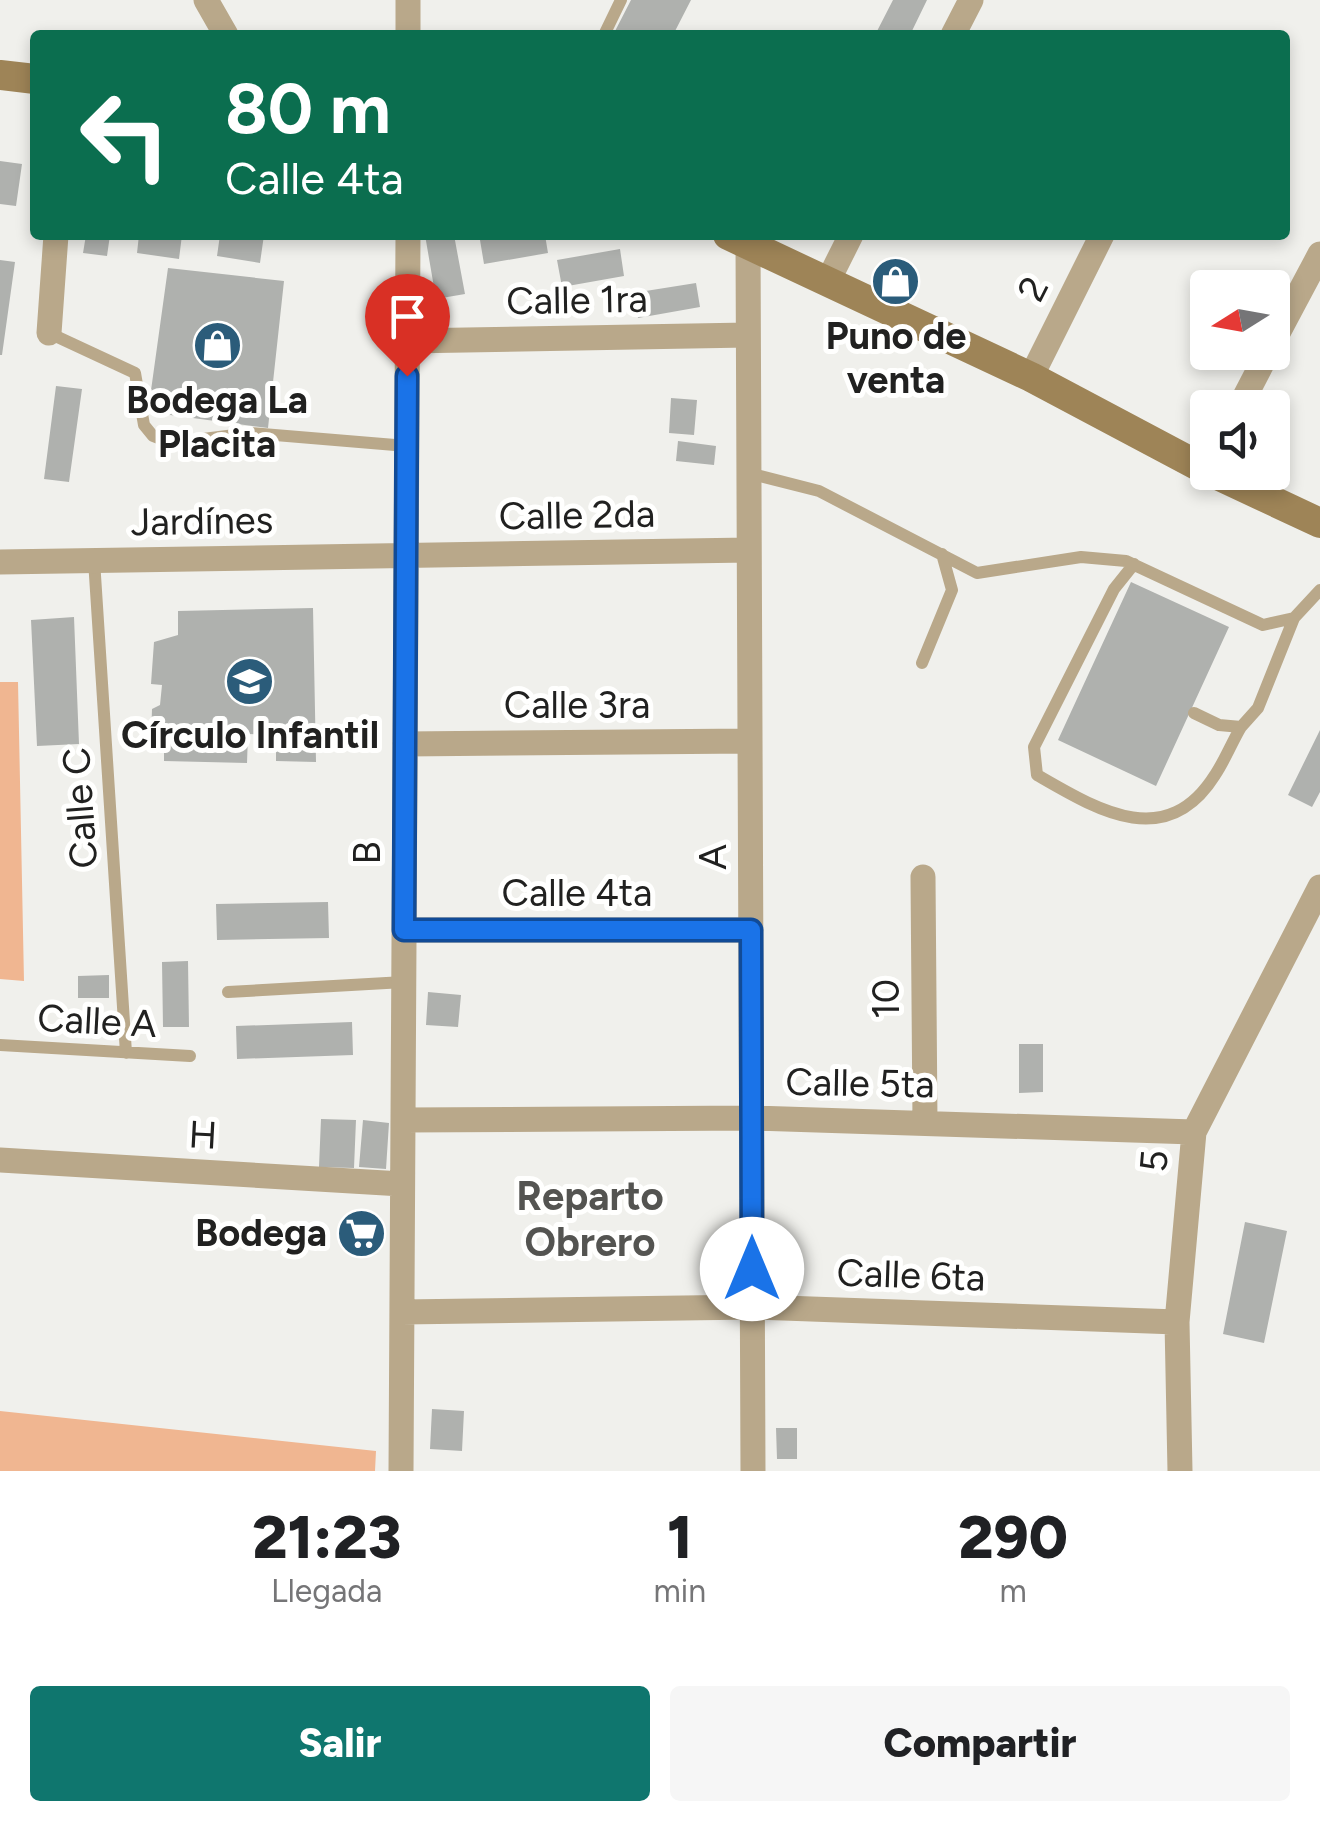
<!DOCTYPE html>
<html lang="es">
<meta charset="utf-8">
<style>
:root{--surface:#fff;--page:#f6f6f6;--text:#202124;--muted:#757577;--accent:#0f766e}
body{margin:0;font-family:Figtree,sans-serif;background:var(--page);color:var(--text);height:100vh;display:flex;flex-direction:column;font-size:38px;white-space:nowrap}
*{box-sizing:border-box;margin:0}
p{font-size:32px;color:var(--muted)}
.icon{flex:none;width:55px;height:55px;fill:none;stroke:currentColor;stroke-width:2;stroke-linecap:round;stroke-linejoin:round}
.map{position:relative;height:1471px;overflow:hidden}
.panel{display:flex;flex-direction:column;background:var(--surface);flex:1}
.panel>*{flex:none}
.hud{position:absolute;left:30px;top:30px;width:1260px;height:210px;border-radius:10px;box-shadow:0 5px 15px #0003;background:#0b6e4f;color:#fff;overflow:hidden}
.needle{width:65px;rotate:259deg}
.fabs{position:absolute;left:1190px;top:270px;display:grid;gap:20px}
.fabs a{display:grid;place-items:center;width:100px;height:100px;border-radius:10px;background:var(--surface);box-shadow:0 5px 15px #0003;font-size:50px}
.pin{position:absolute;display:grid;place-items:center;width:85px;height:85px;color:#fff;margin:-102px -42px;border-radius:50% 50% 50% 0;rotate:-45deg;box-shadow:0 0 10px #0007}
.pin .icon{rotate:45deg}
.me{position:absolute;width:110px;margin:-55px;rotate:0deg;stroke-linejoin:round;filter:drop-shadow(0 0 8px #0008)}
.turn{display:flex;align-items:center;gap:35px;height:210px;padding:0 30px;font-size:45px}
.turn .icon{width:130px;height:130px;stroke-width:2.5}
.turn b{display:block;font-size:70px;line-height:85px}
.eta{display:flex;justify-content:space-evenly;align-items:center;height:170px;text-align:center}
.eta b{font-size:60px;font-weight:800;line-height:70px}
.action{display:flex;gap:20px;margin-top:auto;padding:20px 30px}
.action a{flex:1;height:115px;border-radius:10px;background:var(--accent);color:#fff;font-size:40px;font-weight:800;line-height:115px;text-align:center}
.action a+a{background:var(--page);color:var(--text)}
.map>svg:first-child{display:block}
.green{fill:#f0b691}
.building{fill:#afb1ae}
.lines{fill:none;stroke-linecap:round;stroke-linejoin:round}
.lane{stroke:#b9a88a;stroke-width:12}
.street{stroke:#b9a88a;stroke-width:25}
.secondary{stroke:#9e8457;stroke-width:30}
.route-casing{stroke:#114b97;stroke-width:25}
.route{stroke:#1a73e8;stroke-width:18}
.labels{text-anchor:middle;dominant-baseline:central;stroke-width:10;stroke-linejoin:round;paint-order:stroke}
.street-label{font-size:38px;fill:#212120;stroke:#fffffe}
.poi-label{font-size:38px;font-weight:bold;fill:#212120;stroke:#fffffe}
.neighbourhood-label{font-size:40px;font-weight:bold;fill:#545451;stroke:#fffffe}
</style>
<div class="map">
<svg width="1320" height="1471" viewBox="0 0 1320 1471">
<rect width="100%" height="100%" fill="#f0f0ec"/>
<path class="green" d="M0,682H18L24,981L0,979Z
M0,1411L376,1451L375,1471H0Z"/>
<path class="building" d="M631,0H691L673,35H613Z
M893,0H927L910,35H875Z
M0,161L22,164L16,206L0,204Z
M86,235H110L107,256L83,253Z
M139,235H182L179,259L137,253Z
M220,235H264L260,263L217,256Z
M425,235H454L465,294L436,299Z
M507,235H545L548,253L484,264L480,240Z
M620,249L624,276L562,287L557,260Z
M0,260L15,262L2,355H0Z
M168,268L284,281L268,428L148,412Z
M696,283L700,307L638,318L633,293Z
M56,386L82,389L69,482L44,479Z
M671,398L697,400L694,435L669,433Z
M678,441L716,446L714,465L676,461Z
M1131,582L1229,627L1156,786L1058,740Z
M313,608L316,762L276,761V735L248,734L247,763L164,761V741L151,740L152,709L160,705L162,685L151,684L154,642L178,635V611Z
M74,617L79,744L37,746L31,620Z
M1320,730V792L1312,807L1288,795Z
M328,902L329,938L217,940L216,904Z
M188,961L189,1027H163L162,962Z
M109,975V998H78V976Z
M428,992L461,995L458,1027L426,1025Z
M352,1022L353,1055L237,1059L236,1026Z
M1019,1044H1043V1092L1019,1093Z
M321,1119L356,1120L354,1168L319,1167Z
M363,1120L389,1123L386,1169L359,1167Z
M1245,1222L1287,1231L1264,1343L1223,1334Z
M432,1409L464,1411L462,1451L430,1449Z
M776,1428H797V1459H777Z"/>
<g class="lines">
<path class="lane" d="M604,35L621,0
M49,333L135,373L144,425L153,436L171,443L251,433L407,446
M748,473L819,491L977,573L1081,557L1126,561L1263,625L1294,618L1320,590
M94,560L126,1053
M1134,564L1114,589L1034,747L1037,775C1096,809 1166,853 1215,775C1225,760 1232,742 1241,727
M922,663L952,590L942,554
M1194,713L1219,725L1241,727L1258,708L1294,618
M228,992L404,982
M0,1045L190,1056"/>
<path class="street" d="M206,0L226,35
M408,0V35
M953,35L971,0
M748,242L753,1471
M828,281L851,235
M49,333L56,235
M407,341L748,335
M1272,344L1320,254
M1031,377L1102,235
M1239,408L1268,352
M0,562L749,550
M405,744L750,741
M923,877L925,1122
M404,930H751
M403,1120L752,1118L1194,1132
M0,1160L402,1184
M402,1312L753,1307L1177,1322
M401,1471L408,235
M1180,1471L1177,1322L1194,1132L1320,887"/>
<path class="secondary" d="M0,75L35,79
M728,235L1031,377L1208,471
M1211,472L1320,523"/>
</g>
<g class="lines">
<defs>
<path id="route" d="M407,376L404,930H751L752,1269"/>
</defs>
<use href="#route" class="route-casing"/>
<use href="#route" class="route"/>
</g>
<defs>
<symbol id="shop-disc" viewBox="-11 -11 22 22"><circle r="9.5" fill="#2b5c7a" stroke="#fffffe"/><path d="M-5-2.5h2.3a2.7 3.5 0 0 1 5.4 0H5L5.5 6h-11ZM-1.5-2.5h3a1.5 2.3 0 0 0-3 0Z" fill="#fff"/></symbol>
<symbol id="school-disc" viewBox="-11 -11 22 22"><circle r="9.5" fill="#2b5c7a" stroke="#fffffe"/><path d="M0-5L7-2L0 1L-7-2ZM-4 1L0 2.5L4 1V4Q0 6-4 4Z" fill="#fff"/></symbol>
<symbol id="supermarket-disc" viewBox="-11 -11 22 22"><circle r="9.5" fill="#2b5c7a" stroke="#fffffe"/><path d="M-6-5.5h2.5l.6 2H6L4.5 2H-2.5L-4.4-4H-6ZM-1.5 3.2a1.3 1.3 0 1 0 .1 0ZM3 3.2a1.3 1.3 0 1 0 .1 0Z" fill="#fff"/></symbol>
</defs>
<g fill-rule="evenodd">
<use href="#shop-disc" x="868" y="254" width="55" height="55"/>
<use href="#shop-disc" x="190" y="318" width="55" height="55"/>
<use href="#school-disc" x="222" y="654" width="55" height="55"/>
<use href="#supermarket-disc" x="334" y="1206" width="55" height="55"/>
</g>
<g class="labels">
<g class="street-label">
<text transform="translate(1033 289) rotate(-63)">2</text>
<text transform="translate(577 300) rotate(-1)">Calle 1ra</text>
<text transform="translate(577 515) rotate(-1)">Calle 2da</text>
<text transform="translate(202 521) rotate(-1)">Jardínes</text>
<text x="577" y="705">Calle 3ra</text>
<text transform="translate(80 808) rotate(-94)">Calle C</text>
<text transform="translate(367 853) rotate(-90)">B</text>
<text transform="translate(713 857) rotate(-90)">A</text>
<text x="577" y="893">Calle 4ta</text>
<text transform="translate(886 999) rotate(-90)">10</text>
<text transform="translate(97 1021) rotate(3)">Calle A</text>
<text transform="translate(860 1083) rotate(1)">Calle 5ta</text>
<text transform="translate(203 1135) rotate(3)">H</text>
<text transform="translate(1154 1161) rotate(-85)">5</text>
<text transform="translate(911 1275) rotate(2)">Calle 6ta</text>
</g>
<g class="poi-label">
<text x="896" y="336">Puno de<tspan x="896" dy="44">venta</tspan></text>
<text x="217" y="400">Bodega La<tspan x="217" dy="44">Placita</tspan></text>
<text x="250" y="735">Círculo Infantil</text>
<text x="327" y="1233" text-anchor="end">Bodega</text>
</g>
<g class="neighbourhood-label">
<text x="590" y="1196">Reparto<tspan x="590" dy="46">Obrero</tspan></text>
</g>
</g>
</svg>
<div class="fabs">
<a><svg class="needle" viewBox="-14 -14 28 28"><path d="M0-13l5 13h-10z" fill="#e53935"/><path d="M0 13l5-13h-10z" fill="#757577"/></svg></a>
<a><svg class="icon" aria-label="sound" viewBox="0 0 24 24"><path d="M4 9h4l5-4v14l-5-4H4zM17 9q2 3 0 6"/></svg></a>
</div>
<div class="pin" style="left:407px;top:376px;background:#d93025"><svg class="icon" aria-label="arrive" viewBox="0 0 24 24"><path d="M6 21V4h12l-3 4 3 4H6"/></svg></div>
<svg class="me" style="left:752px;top:1269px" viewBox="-20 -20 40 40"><circle r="19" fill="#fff"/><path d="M0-13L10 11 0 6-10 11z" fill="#1a73e8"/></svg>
<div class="hud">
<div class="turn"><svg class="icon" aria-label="left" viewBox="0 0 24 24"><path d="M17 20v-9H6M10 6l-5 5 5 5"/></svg><div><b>80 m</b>Calle 4ta</div></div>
</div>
</div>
<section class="panel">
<div class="eta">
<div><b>21:23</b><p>Llegada</p></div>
<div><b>1</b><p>min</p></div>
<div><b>290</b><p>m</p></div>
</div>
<div class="action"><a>Salir</a><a>Compartir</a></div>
</section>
